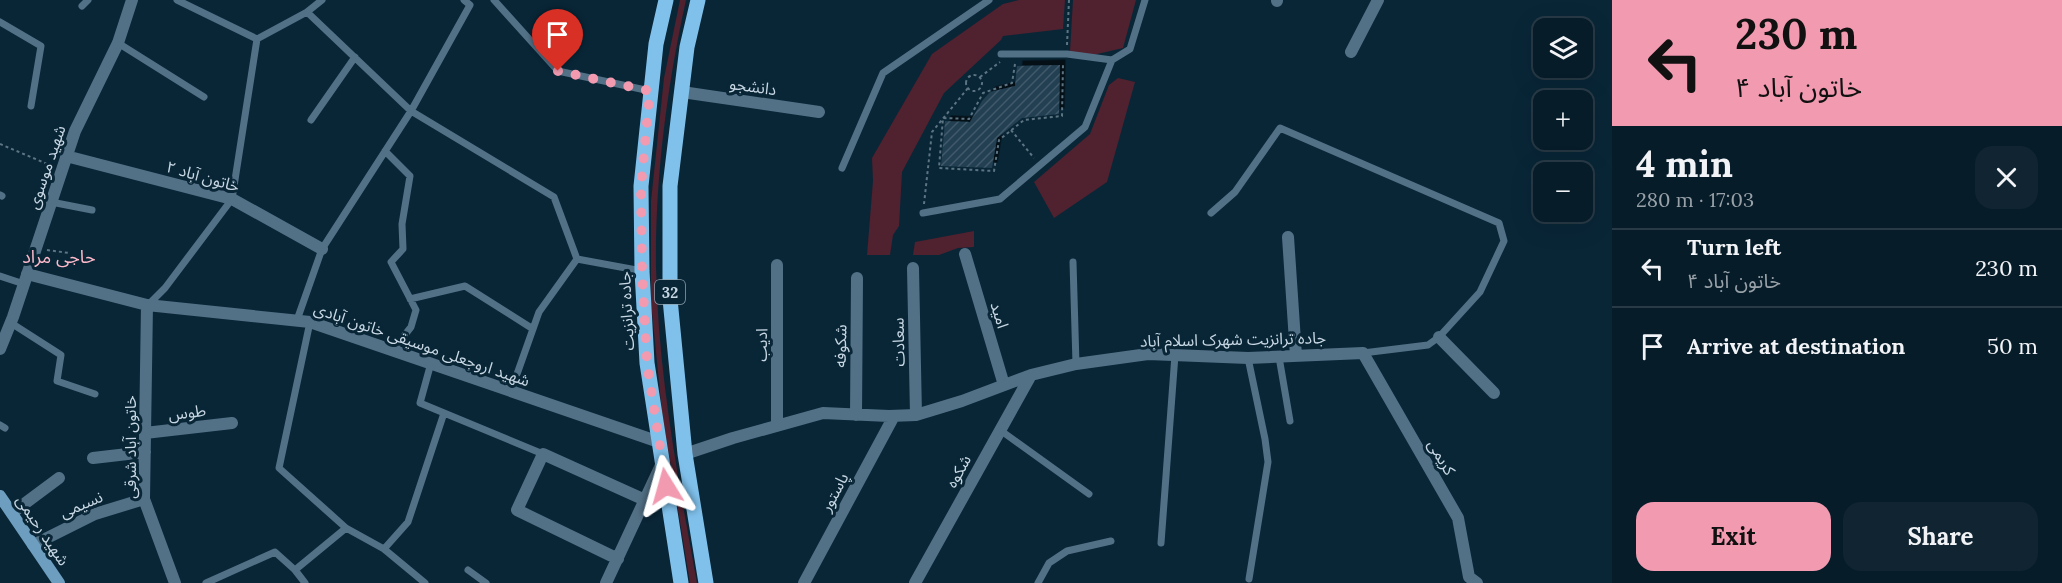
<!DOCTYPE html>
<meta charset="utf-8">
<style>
:root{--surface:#071c29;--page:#102531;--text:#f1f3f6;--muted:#98a1a8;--line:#283a46;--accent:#f19ab0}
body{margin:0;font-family:Lora,"Noto Sans Arabic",serif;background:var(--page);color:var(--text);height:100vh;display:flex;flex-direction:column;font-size:22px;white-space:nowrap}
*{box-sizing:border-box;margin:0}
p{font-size:20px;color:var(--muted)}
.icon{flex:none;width:33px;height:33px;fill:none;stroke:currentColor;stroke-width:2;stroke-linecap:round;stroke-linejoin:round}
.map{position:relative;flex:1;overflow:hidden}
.sheet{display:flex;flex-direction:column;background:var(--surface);width:450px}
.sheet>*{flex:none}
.hud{background:#f19ab0;color:#111;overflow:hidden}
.tools{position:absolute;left:1533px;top:18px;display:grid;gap:12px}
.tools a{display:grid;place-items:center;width:60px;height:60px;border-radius:12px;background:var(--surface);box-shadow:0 6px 24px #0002,0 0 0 2px var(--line);font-size:30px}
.pin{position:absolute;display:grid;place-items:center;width:51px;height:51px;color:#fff;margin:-62px -26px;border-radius:50% 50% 50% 0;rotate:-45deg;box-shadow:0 0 6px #0007}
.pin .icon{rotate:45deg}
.me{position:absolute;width:66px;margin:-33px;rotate:352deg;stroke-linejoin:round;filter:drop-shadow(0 0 4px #0008)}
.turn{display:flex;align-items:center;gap:21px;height:126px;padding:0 24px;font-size:27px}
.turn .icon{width:78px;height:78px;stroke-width:2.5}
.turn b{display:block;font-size:42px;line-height:51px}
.round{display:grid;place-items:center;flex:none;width:63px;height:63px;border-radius:18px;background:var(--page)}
.overview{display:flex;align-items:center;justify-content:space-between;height:102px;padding:0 24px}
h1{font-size:36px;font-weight:800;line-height:45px}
.cta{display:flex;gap:12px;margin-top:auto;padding:12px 24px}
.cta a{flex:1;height:69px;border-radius:18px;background:var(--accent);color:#111;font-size:24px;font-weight:800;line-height:69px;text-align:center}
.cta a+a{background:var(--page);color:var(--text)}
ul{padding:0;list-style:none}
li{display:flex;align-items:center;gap:18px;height:78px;padding:0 24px;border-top:2px solid var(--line)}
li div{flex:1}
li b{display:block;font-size:22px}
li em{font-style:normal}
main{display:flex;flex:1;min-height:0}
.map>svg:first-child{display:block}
.green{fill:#50212f}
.building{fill:url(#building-hatch);filter:url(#shadow)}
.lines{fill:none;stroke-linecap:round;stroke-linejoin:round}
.path{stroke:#5d7483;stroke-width:2;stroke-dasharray:3 3;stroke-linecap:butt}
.lane{stroke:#537186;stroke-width:7}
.street{stroke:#537186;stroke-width:12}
.secondary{stroke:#6d9ec0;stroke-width:12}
.primary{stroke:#80c1ec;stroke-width:15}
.route{stroke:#f19ab0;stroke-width:10;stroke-dasharray:0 18}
.labels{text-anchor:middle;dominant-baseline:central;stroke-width:6;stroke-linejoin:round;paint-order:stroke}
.shield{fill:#092637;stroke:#8ea2af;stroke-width:1.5}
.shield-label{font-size:15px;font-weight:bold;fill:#c7d7e3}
.street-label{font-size:16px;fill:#c7d7e3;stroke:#092637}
.neighbourhood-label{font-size:18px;fill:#fdbaca;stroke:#092637}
</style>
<main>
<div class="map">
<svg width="1612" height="583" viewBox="0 0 1612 583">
<defs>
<pattern id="building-hatch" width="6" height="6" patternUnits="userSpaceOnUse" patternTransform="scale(1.5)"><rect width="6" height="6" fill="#223f51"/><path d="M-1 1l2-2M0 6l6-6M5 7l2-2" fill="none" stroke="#415a6a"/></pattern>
<filter id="shadow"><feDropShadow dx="5.5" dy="-5.5" stdDeviation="0" flood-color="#0009"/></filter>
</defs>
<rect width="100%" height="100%" fill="#092637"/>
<path class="green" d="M680,0H686C667,86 655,179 656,267C658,373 678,479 697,583H690L662,412L651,302V201L664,78Z
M1019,0H1065L1063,29L1003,36L1001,40L944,93L902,172L899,226L893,235L890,255H867L873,181L872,158L932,54L1003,4Z
M1073,0H1136L1123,48L1093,55L1070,52Z
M1118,78L1135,82L1107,182L1054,218L1034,182L1090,134L1109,85Z
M974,231V247L958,248L939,255H913L915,242Z"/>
<path class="building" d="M1060,65L1059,114L1022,118L997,138L992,168L941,166L945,121L970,122L982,101L990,92L1015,86L1017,66Z"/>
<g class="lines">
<path class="path" d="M1067,45L1069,0
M1015,64L1012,83L983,93L969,119L943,118L939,168L994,171L999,140L1024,120L1062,116L1063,64
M966 83a8 8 0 1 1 16 0a8 8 0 1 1-16 0Z
M980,77L1000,62
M1011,130L1034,158
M0,144L52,166
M924,204L932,132L968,88
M47,250L69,253"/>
<path class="lane" d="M177,0L257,39L307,12L411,111L554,197L577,259L539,312L511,391
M494,0L558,71L650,91
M82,6L88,0
M307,12L322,0
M0,22L41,46L31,106
M118,43L204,97
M1001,54H1067L1112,60
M311,120L355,57
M385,151L410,176L402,224L403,249L391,262L416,310L411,327L393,350
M842,168L883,73L989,0
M0,195L2,196
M51,202L92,210
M923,213L1000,199L1085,127L1112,60L1130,49L1145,0
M1211,213L1235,192L1280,128L1499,223L1504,241L1480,292L1439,337L1428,345L1363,353
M577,259L642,271
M1073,262L1076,364
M0,276L24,284
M410,299L465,286L533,329
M148,305L165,288L232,199L257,39
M297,320L322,249L411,111L470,5L464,0
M310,322L279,468L346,528
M11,323L61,355L57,381L95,394
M1279,357L1290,421
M1248,358L1265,439L1268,462L1249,579
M431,363L420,403L543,454
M0,425L5,428
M1000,430L1089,494
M1161,543L1175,355
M384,549L408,522L444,413
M295,570L305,583
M468,570L486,583
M206,583L275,552L295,570L346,528L384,549L425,583
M1038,583L1049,563L1067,551L1111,541"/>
<path class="street" d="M1277,1V0
M1351,52L1378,0
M682,92L819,112
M66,156L232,199L322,249
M1288,237L1296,356
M965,254L1004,385
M913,268L916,415
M27,274L147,305L310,322L659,442
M147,305L144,499L175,583
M1439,337L1494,393
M0,349L13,317L75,131L118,43L132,0
M856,415L857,278
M777,426V265
M145,433L232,423
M685,454L733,438L823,413L889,416L916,415L962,401L1031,375L1076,364L1148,354L1248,358L1363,353L1458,518L1469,577L1477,583
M93,458L145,452
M12,513L59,478
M33,545L95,514L144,499
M618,559L517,510L543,454L645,500
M606,583L662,463
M804,583L894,416
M915,583L1031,375"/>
<path class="secondary" d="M0,496L59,583"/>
<path class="primary" d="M666,0L656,44L641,186L642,271L647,363L681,583
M698,0L687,47L670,186V299L685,454L706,583"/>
</g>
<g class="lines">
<path class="route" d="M558,71L650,91L641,186L642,271L647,363L666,486"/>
</g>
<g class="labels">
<rect class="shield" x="655" y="280" width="30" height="24" rx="4.5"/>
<g class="shield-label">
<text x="670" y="292">32</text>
</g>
<g class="street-label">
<text transform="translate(753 86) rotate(8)">دانشجو</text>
<text transform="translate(46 167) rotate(-71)">شهید موسوی</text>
<text transform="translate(203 176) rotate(16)">خاتون آباد ۲</text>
<text transform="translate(626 311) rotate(-93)">جاده ترانزیت</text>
<text transform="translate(1000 315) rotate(73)">امید</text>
<text transform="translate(1233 339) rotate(-1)">جاده ترانزیت شهرک اسلام آباد</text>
<text transform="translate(898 342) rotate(-91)">سعادت</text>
<text transform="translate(422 344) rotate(19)">شهید اروجعلی موسیقی خاتون آبادی</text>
<text transform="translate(761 345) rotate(-90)">ادیب</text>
<text transform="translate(840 346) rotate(-89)">شکوفه</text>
<text transform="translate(187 412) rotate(-7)">طوس</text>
<text transform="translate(130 447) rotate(-90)">خاتون آباد شرقی</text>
<text transform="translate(1442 457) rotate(60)">کریمی</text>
<text transform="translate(958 471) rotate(-61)">شکوه</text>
<text transform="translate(834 492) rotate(-62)">پاستور</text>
<text transform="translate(81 504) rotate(-23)">نسیمی</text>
<text transform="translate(43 530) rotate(56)">شهید رحیمی</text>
</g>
<g class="neighbourhood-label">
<text x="59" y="256">حاجی مراد</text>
</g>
</g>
</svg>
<div class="tools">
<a><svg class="icon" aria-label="layers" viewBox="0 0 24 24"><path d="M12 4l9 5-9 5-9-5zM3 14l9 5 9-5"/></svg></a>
<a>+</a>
<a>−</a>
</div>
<div class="pin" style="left:558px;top:71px;background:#d93025"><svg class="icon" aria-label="arrive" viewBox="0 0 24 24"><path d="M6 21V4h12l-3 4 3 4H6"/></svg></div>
<svg class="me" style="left:666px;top:486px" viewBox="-20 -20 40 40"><path d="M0-17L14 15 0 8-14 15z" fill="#f19ab0" stroke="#fff" stroke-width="4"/></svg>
</div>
<section class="sheet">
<div class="hud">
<div class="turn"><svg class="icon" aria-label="left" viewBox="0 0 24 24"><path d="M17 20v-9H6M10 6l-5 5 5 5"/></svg><div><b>230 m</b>خاتون آباد ۴</div></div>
</div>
<div class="overview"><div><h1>4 min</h1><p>280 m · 17:03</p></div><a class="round"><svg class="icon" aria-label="close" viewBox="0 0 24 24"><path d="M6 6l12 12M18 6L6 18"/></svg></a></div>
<ul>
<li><svg class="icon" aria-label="left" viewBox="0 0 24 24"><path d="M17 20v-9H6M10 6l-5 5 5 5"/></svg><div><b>Turn left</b><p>خاتون آباد ۴</p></div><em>230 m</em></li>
<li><svg class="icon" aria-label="arrive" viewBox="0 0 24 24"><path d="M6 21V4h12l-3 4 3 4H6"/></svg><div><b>Arrive at destination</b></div><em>50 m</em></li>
</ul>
<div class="cta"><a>Exit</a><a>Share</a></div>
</section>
</main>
